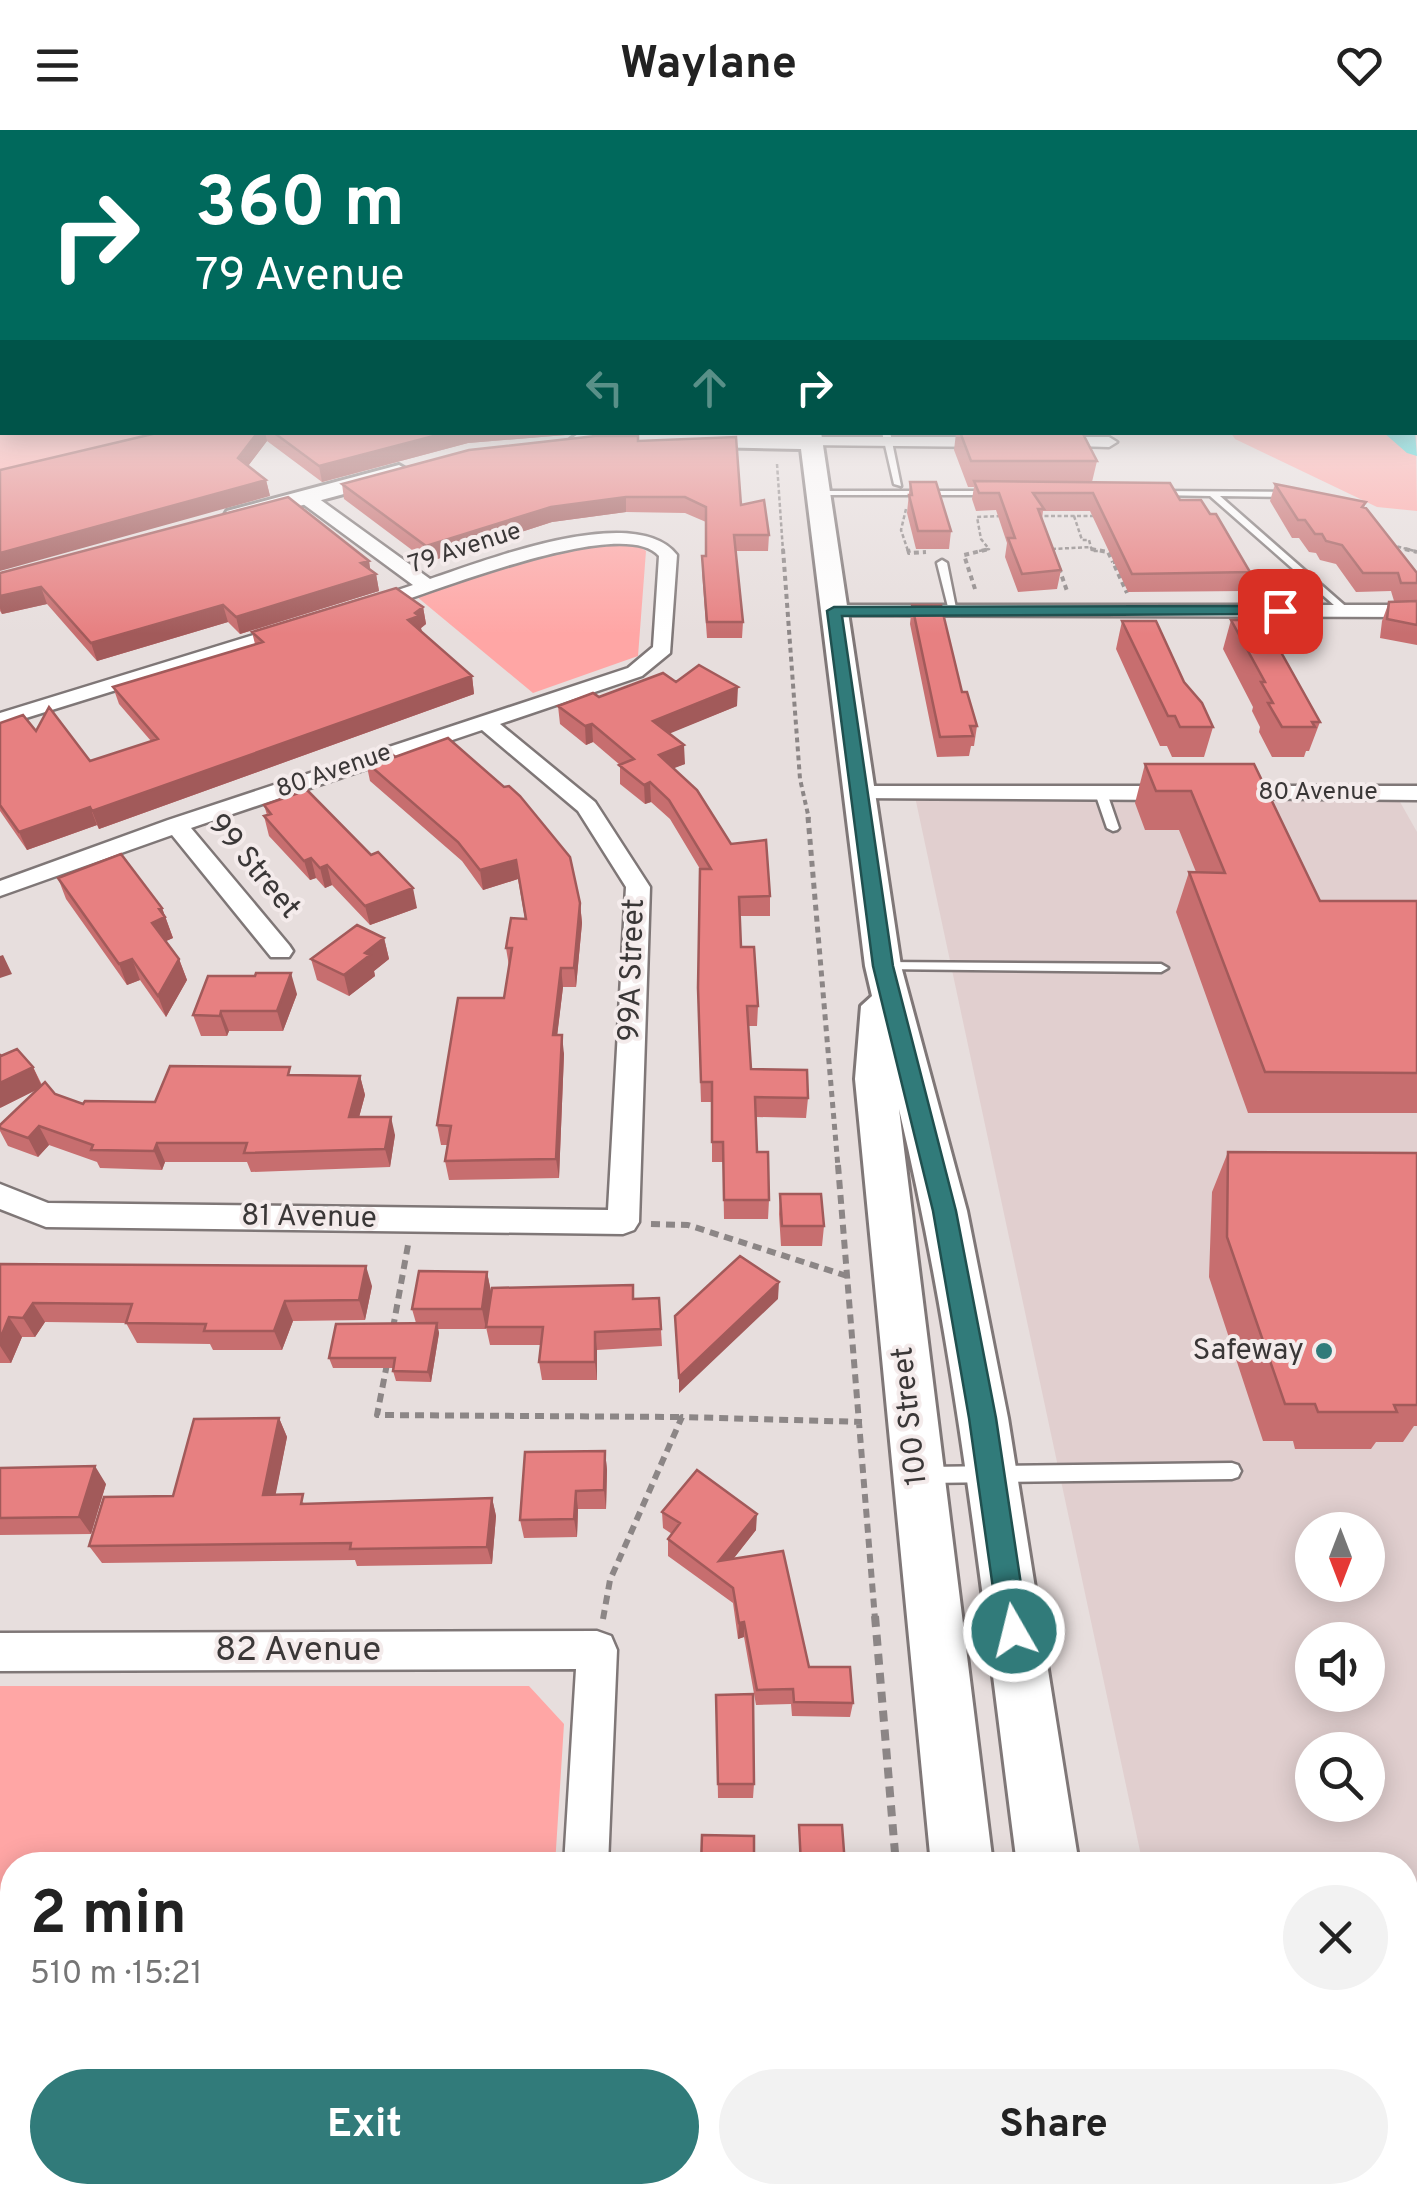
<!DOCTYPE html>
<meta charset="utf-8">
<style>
:root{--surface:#fff;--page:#f2f2f2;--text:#222;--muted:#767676;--accent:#317b7a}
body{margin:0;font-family:Overpass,sans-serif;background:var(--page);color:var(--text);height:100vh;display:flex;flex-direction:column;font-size:38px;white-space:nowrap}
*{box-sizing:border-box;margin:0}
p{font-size:32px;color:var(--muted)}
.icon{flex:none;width:55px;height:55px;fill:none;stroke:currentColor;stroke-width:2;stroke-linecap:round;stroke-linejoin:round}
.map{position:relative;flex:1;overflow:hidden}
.details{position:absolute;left:0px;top:1722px;width:1418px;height:352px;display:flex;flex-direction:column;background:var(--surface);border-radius:40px 40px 0 0;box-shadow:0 5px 25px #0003}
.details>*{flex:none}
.hud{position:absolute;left:0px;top:0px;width:1418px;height:305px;box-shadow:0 5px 25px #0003;background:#00695c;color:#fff;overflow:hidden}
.needle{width:65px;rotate:180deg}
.buttons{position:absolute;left:1295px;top:1382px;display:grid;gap:20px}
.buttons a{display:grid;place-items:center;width:90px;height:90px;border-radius:50%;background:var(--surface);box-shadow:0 5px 25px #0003;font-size:50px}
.pin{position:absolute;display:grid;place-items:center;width:85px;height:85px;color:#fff;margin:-42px;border-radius:20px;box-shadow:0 5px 15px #0006}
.me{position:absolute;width:110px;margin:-55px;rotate:352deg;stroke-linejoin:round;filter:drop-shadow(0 0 8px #0008)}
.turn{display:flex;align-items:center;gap:35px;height:210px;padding:0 30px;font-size:45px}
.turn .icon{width:130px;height:130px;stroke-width:2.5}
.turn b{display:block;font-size:70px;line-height:85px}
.lanes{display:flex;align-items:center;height:95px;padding:0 30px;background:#0003;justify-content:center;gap:50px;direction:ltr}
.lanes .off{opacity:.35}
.round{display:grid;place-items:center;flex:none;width:105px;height:105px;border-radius:52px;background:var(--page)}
.overview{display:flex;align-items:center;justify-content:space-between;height:170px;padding:0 30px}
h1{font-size:60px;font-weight:700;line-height:75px}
.action{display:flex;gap:20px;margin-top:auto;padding:20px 30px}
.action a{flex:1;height:115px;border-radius:60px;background:var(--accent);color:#fff;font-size:40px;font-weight:700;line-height:115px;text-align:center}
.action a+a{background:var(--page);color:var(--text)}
header{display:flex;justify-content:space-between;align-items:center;height:130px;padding:0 30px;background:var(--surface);font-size:45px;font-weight:700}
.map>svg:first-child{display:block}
.built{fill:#e1cfcf;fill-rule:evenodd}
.green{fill:#ffa6a5}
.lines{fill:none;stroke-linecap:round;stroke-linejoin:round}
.river{fill:#33d7d7;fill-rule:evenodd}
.lane-casing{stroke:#7f7777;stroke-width:5}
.street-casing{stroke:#7f7777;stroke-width:5}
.secondary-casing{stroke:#7f7777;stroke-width:6}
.path-far4{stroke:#8c8686;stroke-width:2.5;stroke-dasharray:4 2.5;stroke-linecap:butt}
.path-far3{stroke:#8c8686;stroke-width:4;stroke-dasharray:5 4;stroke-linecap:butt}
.path-far2{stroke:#8c8686;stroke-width:5;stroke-dasharray:6 5;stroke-linecap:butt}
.path-far1{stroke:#8c8686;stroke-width:6;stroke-dasharray:9 6;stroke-linecap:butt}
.path{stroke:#8c8686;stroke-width:8;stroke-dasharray:11 8;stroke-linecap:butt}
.lane{fill:#fff;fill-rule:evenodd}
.street{fill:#fff;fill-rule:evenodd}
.secondary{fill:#fff;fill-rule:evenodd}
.wall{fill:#c76e6f}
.shaded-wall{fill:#a25a5a}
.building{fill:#e78081;stroke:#a25a5a;stroke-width:2.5}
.route{fill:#317b7a;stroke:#20504f;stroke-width:2.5}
.poi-dot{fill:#317b7a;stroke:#f4ebeb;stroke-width:4}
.labels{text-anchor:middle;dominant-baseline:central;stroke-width:8;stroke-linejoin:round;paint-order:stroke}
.far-street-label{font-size:25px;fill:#3a3737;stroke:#f4ebeb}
.street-label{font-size:30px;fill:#3a3737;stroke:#f4ebeb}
.poi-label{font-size:30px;fill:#3a3737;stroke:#f4ebeb;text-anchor:end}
.near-street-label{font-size:35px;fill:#3a3737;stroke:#f4ebeb}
</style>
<header><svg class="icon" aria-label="menu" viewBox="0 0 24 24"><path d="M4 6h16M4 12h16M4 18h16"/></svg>Waylane<svg class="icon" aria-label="heart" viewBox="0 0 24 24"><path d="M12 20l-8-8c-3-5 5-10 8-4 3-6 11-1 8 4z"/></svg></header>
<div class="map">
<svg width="1417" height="2074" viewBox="0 0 1417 2074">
<rect width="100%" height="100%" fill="#e7dedd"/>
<path class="built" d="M914,662L1395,663L1417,702V2074H1216L1213,2063L1405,2062V1735H1143ZM1312,1400H1368V1455H1312ZM1312,1510H1368V1565H1312ZM1312,1620H1368V1675H1312Z"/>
<path class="green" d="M0,232L2,302L168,303L0,343Z
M1415,234L1417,381L1377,377L1235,309L1231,303L1415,302Z
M595,414L637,415L646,421L638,526L533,563L416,466L569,418Z
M0,1556H529L564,1594L555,1735H12V2060H0Z"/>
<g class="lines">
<path class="river" d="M1415,226L1417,227V243L1415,242Z
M1383,302H1415L1417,326L1407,323Z"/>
<defs>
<path id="lane" d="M882,302H890L901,356L894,354Z
M815,361H989L993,363L989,365H815Z
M1154,361L1292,362V366L1289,367L1220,366L1351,481L1343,483L1210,366L1157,365H1154Z
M942,430L947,433L957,483L949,481L937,433Z
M1101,660L1107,663L1119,698L1117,700L1113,701L1107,698L1095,663Z
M883,832L1161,834L1168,838L1161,842L878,839L876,836L878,833Z
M1232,1333L1238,1335L1241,1341L1238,1347L1232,1349L926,1353L920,1351L917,1345L920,1339L926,1337Z"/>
<path id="street" d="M0,226H2V234H0Z
M811,307H993L1001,312L993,317L805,315L803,312Z
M1049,307H1109L1117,312L1109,317L1043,315L1041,312Z
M299,363H311L430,449C484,431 636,371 677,425L670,523L642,546L500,594L595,672L650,757L639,1092L634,1100L623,1104L46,1097L0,1079V1054L48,1073L608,1080L626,757L578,681L482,600L191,698L289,815L293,821L289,827H271L172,705L0,766V751L168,690L628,538L653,517L659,426C622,382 417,469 366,483L357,477L359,473L413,455L299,371Z
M834,475H1417V487L827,485L825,481Z
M293,493L303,499L300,503L0,596V583Z
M859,656H1176L1187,663L1176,670L851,668L848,663Z
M1227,656H1417V670L1219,668L1216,663Z
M597,1501L611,1506L617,1520L608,1735H564L576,1539L0,1541V1503Z
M543,2062H593V2074H543Z"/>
<path id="secondary" d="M581,302H821L901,836L967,1081L1008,1288L1079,1735H1017C984,1482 958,1227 899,979L993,1735H931L855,949L861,876L872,866L865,836L801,319L574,314L571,309Z
M399,335L411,342L407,347L236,393L224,386L227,381Z
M963,2062H1035L1036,2074H964Z
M1060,2062H1132L1134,2074H1062Z"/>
</defs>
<use href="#lane" class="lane-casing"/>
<use href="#street" class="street-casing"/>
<use href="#secondary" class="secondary-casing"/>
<path class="path-far4" d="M777,334L783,421
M906,379L901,400L908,421
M1038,386H1097
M1074,386L1082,410H1089L1092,421H1098
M1391,415L1415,421
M1052,419L1091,417
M979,421L989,419L981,409L977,387L1002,386"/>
<path class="path-far3" d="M783,419L800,649L809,689
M908,419L909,423L926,422
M1091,419L1108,422L1113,432
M1405,419L1417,422
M1118,432H1113L1127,463
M1059,438L1067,461
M975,459L964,425L989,419"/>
<path class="path-far2" d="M808,687L838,1037"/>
<path class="path-far1" d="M838,1035L875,1489
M651,1094L688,1095L847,1146
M393,1198L408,1115
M387,1234L377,1285L682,1287
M603,1489L610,1450L682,1287L862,1292"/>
<path class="path" d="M875,1486L896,1735
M923,2062L924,2074"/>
<use href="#lane" class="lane"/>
<use href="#street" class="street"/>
<use href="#secondary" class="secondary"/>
</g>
<path class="wall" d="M161,302H602L468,313L322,352L267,311L248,336L266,350L270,366Z
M948,302H1082L1097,331L1092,352L1180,370L1210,384L1250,442L1245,461L1128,462L1090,381H1043L1042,390L1061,440L1057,459L1018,462L1005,427L1007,413L996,380L976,381L972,369L974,357H968L954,320L956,303Z
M638,311L741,375L769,405L768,421H736L743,492L742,508H707L702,441V426H706V392L685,383L626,382L552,392L428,432L344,369L342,354Z
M910,352L951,401L949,419H916L907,383Z
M1275,354L1366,372L1364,378L1417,443V515L1380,508L1382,491L1389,472L1394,471L1391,461L1356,462L1336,434L1320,430L1316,423L1309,422L1299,408H1292L1270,371Z
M369,431L370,440L376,444L379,461L240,504L228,492L97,531L47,474L2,484L0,481V443Z
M912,475L962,562L977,596L974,616H971L969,626L937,627L910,494Z
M423,477L426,494L421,498L422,502L472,546L474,564L99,699L97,695L27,720L0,681V593L36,601L90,631L151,611L119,574L113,557L255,514L252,502Z
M1231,490L1320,592L1309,621H1306L1304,627H1272L1259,602L1260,597L1252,581L1253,577L1223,519Z
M1122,491L1184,552L1213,597L1204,627H1172L1167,616H1160L1116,519Z
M676,552L737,576L669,603L685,634L673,638L770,766V786H739L741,817L758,876L757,896H748L751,939L808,968L806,988L756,987L757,1022L769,1070L768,1089H724L723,1032H712V972H701L698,878L700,739L670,689L651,672L645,674L620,654V635L593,612L586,615L560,594L558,576Z
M366,632L580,773L582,793L576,857H563L557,905L564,924L559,1048L449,1050L445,1031L448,1015H441L437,995L504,868L509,836L506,818L525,789L518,749L483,760L462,731L370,651Z
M1145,634H1254L1320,771H1417V983H1248L1176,782L1189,742H1196L1179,700H1145L1135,673Z
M264,675L417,778L370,795L332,755L325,758L316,748L310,750L269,706L264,686L267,685Z
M58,748L162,778L173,808L165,811L179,829L187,850L166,887L140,850L127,855L66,769Z
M384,808L389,829L374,841L375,846L349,866L317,850L311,829Z
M297,864L283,901H229L227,906H201L193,885Z
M33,937L42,955L55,964L83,974L155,972L293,945L360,946L365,965L359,987L395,1005L390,1037L251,1042L247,1032H165L162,1040L100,1038L97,1032L49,1015L38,1027L8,1016L0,1001V998L36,960L0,978Z
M1228,1022L1417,1023V1296H1414L1403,1312H1376L1371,1319H1295L1293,1311H1263L1209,1147L1212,1062Z
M780,1064L824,1096L822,1116H781L779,1084Z
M0,1134L372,1156L365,1190L293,1191L282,1220H213L210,1214L137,1213L126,1193L45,1192L35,1207H22L11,1233H0Z
M487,1142L491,1162L486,1199H438L439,1203L431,1252L396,1251L393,1241V1238H333L329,1228L416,1193L412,1179Z
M659,1168L662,1216L597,1220V1250H542L539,1232L541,1215H490L486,1197L634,1169Z
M279,1288L287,1307L275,1365L308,1374L492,1368L496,1386L492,1434L357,1436L355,1430L102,1433L89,1416L173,1366Z
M605,1321L607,1340L606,1379H578L577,1407L524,1408L520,1390Z
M0,1338L106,1354L91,1404L0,1405Z
M662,1382L756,1400L734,1428L809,1537L853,1573L850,1587L792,1586L791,1574L756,1575L744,1507L738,1509L733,1473L668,1426V1409L672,1404L663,1398Z
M716,1565L754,1654L753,1668H718Z
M1333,2062H1405L1417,2074H1336Z"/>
<path class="shaded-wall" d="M258,302H265L267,311L242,344L238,328Z
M449,302H602L468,313L322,352L319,336Z
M266,350L270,366L0,441V423Z
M626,367V382L552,392L428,432L426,416L551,377Z
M369,431L371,445L376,444L379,461L240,504L236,487Z
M41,457L47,474L2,484L0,478V466Z
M223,475L228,492L97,531L91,513Z
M423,477L426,494L421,498L422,503L408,490Z
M472,546L474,564L99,699L92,681Z
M738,557L737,576L654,610L653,591Z
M592,594L593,612L586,615L585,596Z
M684,615L685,634L659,644V625Z
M650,652L651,672L645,674L644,655Z
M90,677L97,695L27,720L19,702Z
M311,728L316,748L310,750L304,731Z
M516,730L518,749L483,760L480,740Z
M327,735L332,755L325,758L320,738Z
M413,758L417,778L370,795L365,776Z
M580,773L582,793L576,857L574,838Z
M162,778L173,808L160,814L152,793L159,779Z
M384,808L389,829L374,841L375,846L349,866L344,845L365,823Z
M3,825L12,844L0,848V826Z
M132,829L140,850L127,855L119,834Z
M179,829L187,850L166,887L158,866Z
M561,838L563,857L555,924L553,905Z
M291,843L297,864L283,901L277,881Z
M221,881L229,901L227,906L220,886Z
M562,905L564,924L559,1048L556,1029Z
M33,937L42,957L0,978V953Z
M360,946L365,965L354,1006L349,987Z
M391,987L395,1005L390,1037L385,1019Z
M39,996L49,1015L38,1027L28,1008Z
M157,1013L165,1032L162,1040L154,1021Z
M366,1136L372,1156L365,1190L359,1170Z
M487,1142L491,1162L486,1199L482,1179Z
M779,1152L778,1169L679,1263V1247Z
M285,1171L293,1191L282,1220L274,1201Z
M33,1173L45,1192L35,1207L23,1188Z
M9,1187L22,1207L11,1233L0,1216V1209Z
M437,1193L439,1203L431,1252L428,1242Z
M595,1202L597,1220V1250L595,1232Z
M279,1288L287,1307L272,1383L263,1365Z
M605,1321L607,1340L606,1379L604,1360Z
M95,1336L106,1354L91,1404L79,1387Z
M576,1361L578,1379L577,1407L574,1389Z
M492,1368L496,1386L492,1434L487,1417Z
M757,1384L756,1400L719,1447V1431Z
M744,1492V1507L738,1509L739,1493Z"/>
<path class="building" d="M161,302H258L238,328L266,350L0,423V340Z
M273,302H449L319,336Z
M960,302H1082L1097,331H971Z
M595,306H638V311L736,307L741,375L764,370L769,405H734L743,492H707L702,426H706V377L685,367H626L551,377L426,416L342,354L469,320Z
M974,351L1170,353L1180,370H1201L1210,384H1216L1250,442L1132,444L1093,363H1033L1044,379H1038L1061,440L1022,444L1008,408H1015L999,363H979Z
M910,352H936L951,401H918L909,365H912Z
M1275,354L1366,372L1362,377L1366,378L1417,443V453H1401L1398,443H1363L1342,415L1326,411L1322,404H1315L1305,390H1298Z
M288,367L369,431L361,433L376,444L236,487L223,475L91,513L41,457L0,466V443Z
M396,458L423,477L415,483L419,486L408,490L472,546L92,681L90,677L19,702L0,675V593L23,585L36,601L49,577L90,631L158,609L113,557L263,512L252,502Z
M1417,471V495L1387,489L1389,472Z
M912,475H941L962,562H967L977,596H970L973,606L940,607Z
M1231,490H1263L1320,592H1312L1315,597H1282L1268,573H1273L1261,552H1265Z
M1122,491H1156L1184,552L1202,573L1213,597H1180L1175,586H1168Z
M699,535L738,557L653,591L684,615L659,625L697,660L731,714L766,710L770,766L739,767L741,817H754L758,876H747L751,939L807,940L808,968L755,967L757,1022H768L769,1070H724L723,1012H712V952H701L698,858L700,739H711L669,670L650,652L644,655L619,635L634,629L592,594L585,596L558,576L593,563L599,567L663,543L676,552Z
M448,608L504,657L509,656L520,666L570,727L580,773L574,838H561L553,905H562L556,1029L445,1031L451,996L437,995L458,868H504L512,818H506L511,788L526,789L516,730L480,740L458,712L366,632L391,623L395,627Z
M1145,634H1254L1320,771H1417V943L1265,942L1189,742L1225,743L1191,661H1156Z
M307,660L371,725L378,722L413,758L365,776L327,735L320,738L311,728L304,731L264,686L271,684L264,675Z
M121,724L162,778L159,779L165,787L152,793L179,829L158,866L132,829L119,834L58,748Z
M357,795L384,808L365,823L370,825L344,845L311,829Z
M256,843H291L277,881H221L220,886L193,885L208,846H255Z
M17,919L33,937L0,953V925L1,926Z
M170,936L290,937L288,945L360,946L349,987H391L385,1019L244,1023L247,1013H157L154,1021L91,1020L93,1015L39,996L28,1008L0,998V995L45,952L55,964L83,974L85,971L155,972Z
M1228,1022L1417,1023V1275H1394L1397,1282H1318L1315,1274H1285L1227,1107Z
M780,1064H821L824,1096H782Z
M740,1126L779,1152L679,1247L675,1186Z
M0,1134L366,1136L359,1170L285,1171L274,1201H204L206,1194L126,1193L132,1174L33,1173L23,1188L9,1187L0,1209Z
M419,1141L487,1142L482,1179H412Z
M633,1155V1169L659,1168L661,1199L595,1202V1232H539L543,1197H486L492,1158Z
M437,1193L428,1242L393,1241L395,1228H329L336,1194Z
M279,1288L263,1365L303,1364L301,1374L492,1368L487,1417L350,1419L351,1413L89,1416L104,1367L173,1366L194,1289Z
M605,1321L604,1360L576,1361L574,1389L520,1390L525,1322Z
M95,1336L79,1387L0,1388V1338Z
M697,1340L757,1384L719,1431L783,1421L809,1537H850L853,1573L794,1572L793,1559L757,1560L744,1492L739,1493L733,1458L668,1409L680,1393L662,1382Z
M753,1564L754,1654H718L716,1565Z
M799,1695H842L845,1735H801Z
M702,1705L754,1706V1735H701Z
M1405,2047H1417V2074H1365L1362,2062H1405Z
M737,2062H811L812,2074H737Z"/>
<linearGradient id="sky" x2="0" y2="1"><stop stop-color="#5fc2e1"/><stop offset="0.42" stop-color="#f4f0f0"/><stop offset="1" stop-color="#f4f0f0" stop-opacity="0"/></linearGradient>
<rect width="1417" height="504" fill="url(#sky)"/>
<path class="route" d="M1280,476L1288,481L1286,484L842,486L893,836L956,1081L996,1288L1028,1501L1024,1511L1014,1515L1003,1511L999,1501L969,1288L933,1081L873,836L827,481L834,477Z"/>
<circle class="poi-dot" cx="1324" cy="1221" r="10"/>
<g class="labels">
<g class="far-street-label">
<text transform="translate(465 419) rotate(-18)">79 Avenue</text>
<text transform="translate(334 642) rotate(-19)">80 Avenue</text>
<text x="1318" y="663">80 Avenue</text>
</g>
<g class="street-label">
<text transform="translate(253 737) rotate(50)">99 Street</text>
<text transform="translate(633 840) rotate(-88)">99A Street</text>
<text transform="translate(309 1088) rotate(1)">81 Avenue</text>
<text transform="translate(911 1286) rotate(-96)">100 Street</text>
</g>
<g class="poi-label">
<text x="1304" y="1221">Safeway</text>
</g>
<g class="near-street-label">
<text x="298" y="1521">82 Avenue</text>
</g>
</g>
</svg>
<div class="buttons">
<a><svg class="needle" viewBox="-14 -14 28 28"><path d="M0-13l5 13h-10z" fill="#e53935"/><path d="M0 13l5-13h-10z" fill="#767676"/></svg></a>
<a><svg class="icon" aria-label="sound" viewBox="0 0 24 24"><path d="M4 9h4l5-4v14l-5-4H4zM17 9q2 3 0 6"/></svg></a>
<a><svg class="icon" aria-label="search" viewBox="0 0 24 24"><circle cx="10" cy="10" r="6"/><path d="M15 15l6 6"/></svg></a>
</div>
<div class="pin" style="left:1280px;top:481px;background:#d93025"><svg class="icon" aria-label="arrive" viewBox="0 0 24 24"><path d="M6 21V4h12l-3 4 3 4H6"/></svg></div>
<svg class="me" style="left:1014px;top:1501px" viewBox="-20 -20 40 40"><circle r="17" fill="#317b7a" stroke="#fff" stroke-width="3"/><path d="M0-11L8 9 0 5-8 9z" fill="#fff"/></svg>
<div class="hud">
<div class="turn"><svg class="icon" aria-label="right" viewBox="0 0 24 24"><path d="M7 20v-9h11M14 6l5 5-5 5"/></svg><div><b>360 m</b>79 Avenue</div></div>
<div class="lanes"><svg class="icon off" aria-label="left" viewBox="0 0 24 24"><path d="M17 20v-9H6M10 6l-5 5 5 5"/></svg><svg class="icon off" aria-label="ahead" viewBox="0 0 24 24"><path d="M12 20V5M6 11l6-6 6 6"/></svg><svg class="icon" aria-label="right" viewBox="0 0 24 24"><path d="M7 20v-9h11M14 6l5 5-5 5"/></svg></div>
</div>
<section class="details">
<div class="overview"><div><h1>2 min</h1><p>510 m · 15:21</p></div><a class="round"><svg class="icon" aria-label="close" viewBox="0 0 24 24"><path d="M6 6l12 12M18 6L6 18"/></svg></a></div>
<div class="action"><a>Exit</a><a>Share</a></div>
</section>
</div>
